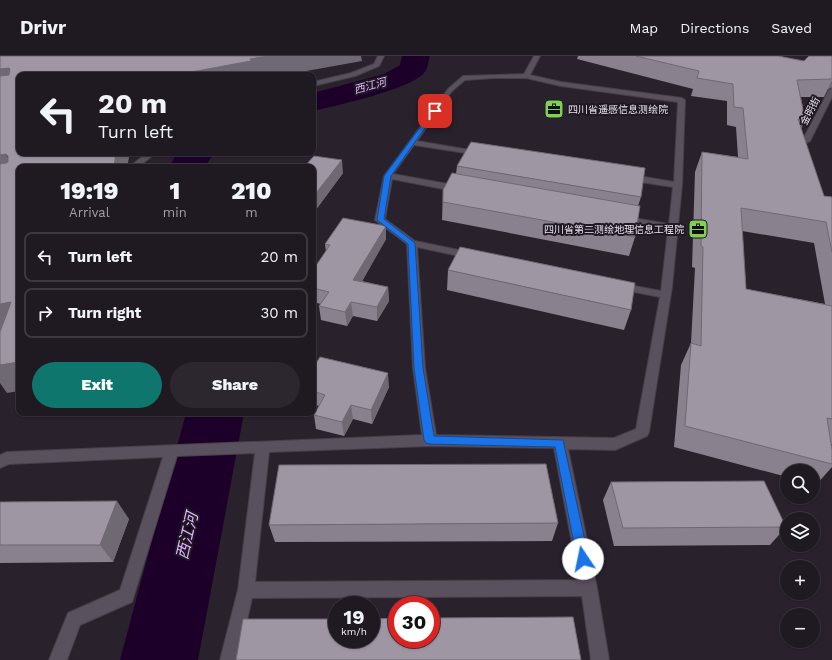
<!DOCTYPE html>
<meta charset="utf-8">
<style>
:root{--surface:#1f1a22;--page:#2c272f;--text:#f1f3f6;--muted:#a1a1a5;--line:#3c3840;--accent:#0f766e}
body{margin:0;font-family:"Work Sans","Noto Sans SC",sans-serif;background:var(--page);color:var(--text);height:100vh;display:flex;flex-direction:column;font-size:15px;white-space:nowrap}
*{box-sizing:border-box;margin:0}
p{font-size:13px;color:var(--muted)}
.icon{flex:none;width:22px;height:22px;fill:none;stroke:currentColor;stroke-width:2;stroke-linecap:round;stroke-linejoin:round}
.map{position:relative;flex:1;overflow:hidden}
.details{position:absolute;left:16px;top:108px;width:300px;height:252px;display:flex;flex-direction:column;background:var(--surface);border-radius:8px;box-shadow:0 1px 3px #0004,0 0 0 1px var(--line)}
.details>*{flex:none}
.guide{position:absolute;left:16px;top:16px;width:300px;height:84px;border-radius:8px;box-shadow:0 1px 3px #0004,0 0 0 1px var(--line);background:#1f1a22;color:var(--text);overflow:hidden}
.fabs{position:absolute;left:780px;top:408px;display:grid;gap:8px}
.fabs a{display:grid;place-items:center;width:40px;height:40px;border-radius:50%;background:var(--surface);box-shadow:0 1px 3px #0004,0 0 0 1px var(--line);font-size:20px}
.speed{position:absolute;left:328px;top:540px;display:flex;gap:8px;font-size:20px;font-weight:700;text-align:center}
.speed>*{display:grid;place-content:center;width:52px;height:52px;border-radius:50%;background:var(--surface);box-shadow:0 1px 3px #0004,0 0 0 1px var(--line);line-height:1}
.speed small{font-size:10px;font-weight:400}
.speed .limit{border:6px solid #d22;background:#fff;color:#111}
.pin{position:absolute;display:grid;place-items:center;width:34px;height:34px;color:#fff;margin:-17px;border-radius:8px;box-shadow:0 2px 6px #0006}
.me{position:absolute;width:44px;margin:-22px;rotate:349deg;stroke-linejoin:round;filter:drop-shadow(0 0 3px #0008)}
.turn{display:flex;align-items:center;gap:14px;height:84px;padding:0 16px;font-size:18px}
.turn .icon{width:52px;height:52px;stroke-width:2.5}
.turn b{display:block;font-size:28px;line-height:34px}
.eta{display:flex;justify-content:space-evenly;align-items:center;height:68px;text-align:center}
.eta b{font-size:24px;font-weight:800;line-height:28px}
.primary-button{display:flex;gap:8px;margin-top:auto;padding:8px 16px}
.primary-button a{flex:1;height:46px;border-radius:24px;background:var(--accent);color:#fff;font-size:16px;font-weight:800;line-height:46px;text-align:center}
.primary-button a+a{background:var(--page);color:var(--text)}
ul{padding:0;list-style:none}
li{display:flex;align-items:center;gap:12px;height:50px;margin:0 8px 6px;padding:0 8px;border:2px solid var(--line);border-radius:8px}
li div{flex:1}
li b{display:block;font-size:15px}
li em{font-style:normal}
header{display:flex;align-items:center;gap:24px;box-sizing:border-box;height:56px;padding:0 20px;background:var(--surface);border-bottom:1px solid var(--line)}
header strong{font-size:19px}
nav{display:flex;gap:22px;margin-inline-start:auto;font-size:14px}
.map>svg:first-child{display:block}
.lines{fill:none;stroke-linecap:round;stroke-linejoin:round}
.river{fill:#1c002a;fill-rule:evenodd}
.lane-casing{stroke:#453f48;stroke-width:2}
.street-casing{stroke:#453f48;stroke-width:2}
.lane{fill:#59515d;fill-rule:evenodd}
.street{fill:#59515d;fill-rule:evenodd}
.wall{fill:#89818d;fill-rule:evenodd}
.shaded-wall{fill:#6f6973}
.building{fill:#9f96a4;stroke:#6f6973}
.route{fill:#1a73e8;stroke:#114b97}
.labels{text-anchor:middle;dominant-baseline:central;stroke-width:4;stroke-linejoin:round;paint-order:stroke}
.far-poi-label{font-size:10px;fill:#e8e3eb;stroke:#1f1923;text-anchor:start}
.far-street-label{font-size:10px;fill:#e8e3eb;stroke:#1f1923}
.far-water-label{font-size:11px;font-style:italic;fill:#e2b2fe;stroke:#1f1923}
.near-water-label{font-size:16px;font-style:italic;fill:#e2b2fe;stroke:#1f1923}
</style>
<header>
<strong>Drivr</strong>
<nav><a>Map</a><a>Directions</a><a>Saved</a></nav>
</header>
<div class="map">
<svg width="832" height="604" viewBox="0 0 832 604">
<rect width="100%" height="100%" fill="#29222d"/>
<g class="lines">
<path class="river" d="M402,0H430C428,6 428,13 424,17C411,33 335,50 313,55V37L384,18L400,9Z
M177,97H214L205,111H169Z
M186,357H244L198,604H120Z"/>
<defs>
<path id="lane" d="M378,0H384L379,10L355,20L313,30V26L351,17L374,8Z
M147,97H156L138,111H129Z"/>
<path id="street" d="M534,0H540L530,19L561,26L682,42L685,44L682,129L672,231L649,376L647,380L615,394L568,393L597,532L609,604H591L582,540L252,542L238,604H220L238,534L255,397L177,400L132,546L80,569L67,604H49L68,557L120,534L163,401L9,408L0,412V399L7,396L422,379L413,312L407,188L375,164L384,120L448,33L463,20L524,18ZM494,22H526L561,30L678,46L674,126L627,118L623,121L627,124L673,131L669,168L621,160L616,163L621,166L668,174L661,235L619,227L614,230L619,233L660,241L636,373L614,382L436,379L425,312L417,191L473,203L478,200L473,197L415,185L385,163L392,123L459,136L462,135L463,133L462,131L459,130L393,118L414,89L485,100V96H482L417,85L452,35L465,24ZM430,390L554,392L579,524L255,526L269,396Z
M832,32V41L810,85L806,87H803L802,85L829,34Z"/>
</defs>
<use href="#lane" class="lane-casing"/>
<use href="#street" class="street-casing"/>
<use href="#lane" class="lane"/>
<use href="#street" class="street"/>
</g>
<path class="wall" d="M578,0H778L804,5L832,0V31L828,33L824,41H801L805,64L801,73L824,140L832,141V388H831L832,394V411L816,429L813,428V415H787V421L674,391L681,309L691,287L695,212L692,211L695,116L702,96L738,101L736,71L727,69V45L691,40L693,33L577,3ZM742,175L814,187L825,248L746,233Z
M457,110L641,141L638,150L635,181L629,200L442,164L443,134L456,118Z
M313,111L343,117L315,155L313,154Z
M386,183L362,225L388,231L389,245L377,265L353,260L347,270L321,264L319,250L321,248L313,246V214L326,196L325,188Z
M448,214L631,254L624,274L447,234Z
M313,312L389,331L372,368L353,363L344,380L316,373L314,359L319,350L313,348Z
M611,426L786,471L770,489L614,490L603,444Z
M0,446L129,463L113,506L0,507Z
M558,467L552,485L275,486L269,469Z"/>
<path class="shaded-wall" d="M269,0H361L362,5L284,19H175L250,3Z
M9,12L19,34L0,37V13Z
M832,24V31L828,33L824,41Z
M116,97H130L127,111H114Z
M6,98L19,123L0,125V99Z
M342,104L343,117L315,155L313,141Z
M386,170V183L355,238L353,224Z
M388,231L389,245L377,265V251Z
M11,246L0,277V248Z
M351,246L353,260L347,270L345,256Z
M19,306V335L7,337L0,327V309Z
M388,317L389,331L372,368L371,354Z
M351,349L353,363L344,380L342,366Z
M117,445L129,463L113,506L100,489Z"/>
<path class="building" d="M0,0H269L250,3L251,5L175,19H19V97H116L114,111H19V306L0,309V276L11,246L0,248V108L6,107L8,106V100L6,98L0,99V20L9,19L10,13L9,12L0,13Z
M636,0H778L804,5L809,0H832V23L797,24L805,64L798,63L824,140L832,141V196L826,166L741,152L746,233L832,250V363L827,362L832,394V408L685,370L691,287L701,290L703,191L701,190L702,96L748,103L743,52L734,51L733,28L697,22L699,15Z
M471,86L645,112L641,141L457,110Z
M314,100L342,104L313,141V111H304Z
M452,117L640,150L635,181L443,146V134Z
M343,162L386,170L353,224L388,231L377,251L351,246L345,256L319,250L329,236L313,232V214L330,189L325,188Z
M460,191L635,227L631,254L448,214Z
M320,301L388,317L371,354L351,349L342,366L314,359L325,339L313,335V312Z
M546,408L558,467L269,469L279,409Z
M764,425L786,471L623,472L611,426Z
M117,445L100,489H0V446Z
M573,561L581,604H236L243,563H337V583H371V563L397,562V583H431V562Z"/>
<path class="route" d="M433,54L437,55L391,120L384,163L415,187L423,312L434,380L563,384L589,503L587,507L583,508L579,507L577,503L555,391L430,388L426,387L424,384L414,312L408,188L377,164L384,120Z"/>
<defs>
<symbol id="office-square" viewBox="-11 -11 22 22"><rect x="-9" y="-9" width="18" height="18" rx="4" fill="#80d051" stroke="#1f1923"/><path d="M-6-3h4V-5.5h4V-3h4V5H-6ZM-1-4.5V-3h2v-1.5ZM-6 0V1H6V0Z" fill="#111"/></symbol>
</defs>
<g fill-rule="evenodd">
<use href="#office-square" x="543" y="42" width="22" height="22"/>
<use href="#office-square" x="687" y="162" width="22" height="22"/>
</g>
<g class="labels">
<g class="far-poi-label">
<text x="568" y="53">四川省遥感信息测绘院</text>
<text x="684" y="173" text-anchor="end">四川省第二测绘地理信息工程院</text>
</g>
<g class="far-street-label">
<text transform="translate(810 55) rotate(-63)">金明街</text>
</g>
<g class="far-water-label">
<text transform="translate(370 30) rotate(-15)">西江河</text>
</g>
<g class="near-water-label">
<text transform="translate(187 480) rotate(-77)">西江河</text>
</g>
</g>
</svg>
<div class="fabs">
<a><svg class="icon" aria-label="search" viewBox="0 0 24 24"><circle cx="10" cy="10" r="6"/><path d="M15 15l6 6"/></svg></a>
<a><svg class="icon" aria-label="layers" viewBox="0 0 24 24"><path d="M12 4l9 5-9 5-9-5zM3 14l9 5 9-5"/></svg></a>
<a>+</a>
<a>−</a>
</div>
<div class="speed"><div>19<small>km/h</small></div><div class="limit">30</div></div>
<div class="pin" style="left:435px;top:55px;background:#d93025"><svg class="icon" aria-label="arrive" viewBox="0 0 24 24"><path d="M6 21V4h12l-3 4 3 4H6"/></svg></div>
<svg class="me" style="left:583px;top:503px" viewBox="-20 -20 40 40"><circle r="19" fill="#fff"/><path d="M0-13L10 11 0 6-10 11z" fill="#1a73e8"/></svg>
<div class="guide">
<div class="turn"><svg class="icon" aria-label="left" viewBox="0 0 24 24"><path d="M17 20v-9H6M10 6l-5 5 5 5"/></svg><div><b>20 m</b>Turn left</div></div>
</div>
<section class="details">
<div class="eta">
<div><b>19:19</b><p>Arrival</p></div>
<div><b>1</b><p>min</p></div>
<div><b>210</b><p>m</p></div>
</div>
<ul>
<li><svg class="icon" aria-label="left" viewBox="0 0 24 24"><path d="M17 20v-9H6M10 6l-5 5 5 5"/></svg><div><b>Turn left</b></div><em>20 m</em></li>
<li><svg class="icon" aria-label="right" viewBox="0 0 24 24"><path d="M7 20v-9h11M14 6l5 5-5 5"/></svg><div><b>Turn right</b></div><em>30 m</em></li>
</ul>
<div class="primary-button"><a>Exit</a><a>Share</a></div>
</section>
</div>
